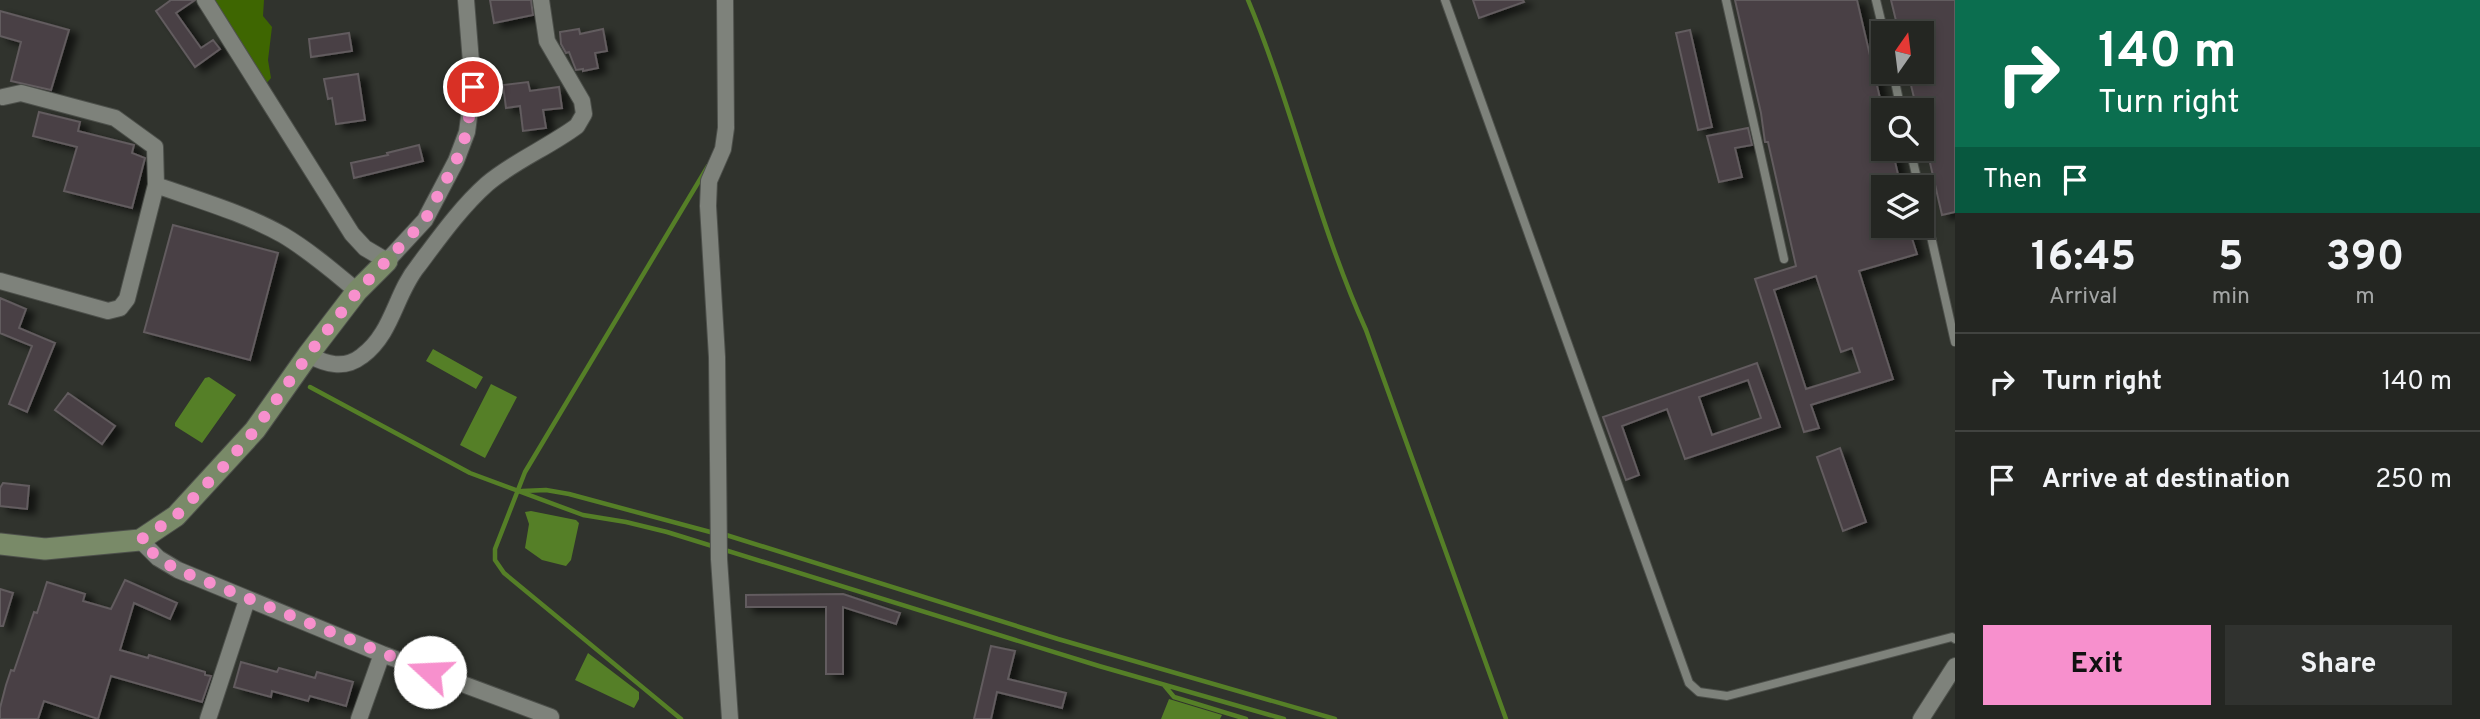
<!DOCTYPE html>
<style>
:root{--surface:#242622;--page:#30322f;--text:#f1f3f6;--muted:#a3a5a5;--line:#414340;--accent:#f790cd}
body{margin:0;font-family:Overpass,sans-serif;background:var(--page);color:var(--text);height:100vh;display:flex;flex-direction:column;font-size:26px;white-space:nowrap}
*{box-sizing:border-box;margin:0}
p{font-size:23px;color:var(--muted)}
.icon{flex:none;width:38px;height:38px;fill:none;stroke:currentColor;stroke-width:2;stroke-linecap:round;stroke-linejoin:round}
.map{position:relative;flex:1;overflow:hidden}
.sheet{display:flex;flex-direction:column;background:var(--surface);width:525px}
.sheet>*{flex:none}
.top-card{background:#0b6e4f;color:#fff;overflow:hidden}
.needle{width:46px;rotate:14deg}
.buttons{position:absolute;left:1871px;top:21px;display:grid;gap:14px}
.buttons a{display:grid;place-items:center;width:63px;height:63px;border-radius:0px;background:var(--surface);box-shadow:0 4px 10px #0003,0 0 0 2px var(--line);font-size:35px}
.pin{position:absolute;display:grid;place-items:center;width:60px;height:60px;color:#fff;margin:-30px;border:4px solid #fff;border-radius:50%;box-shadow:0 2px 7px #0007}
.me{position:absolute;width:77px;margin:-38px;rotate:290deg;stroke-linejoin:round;filter:drop-shadow(0 0 5px #0008)}
.turn{display:flex;align-items:center;gap:24px;height:147px;padding:0 28px;font-size:32px}
.turn .icon{width:91px;height:91px;stroke-width:2.5}
.turn b{display:block;font-size:49px;line-height:60px}
.then{display:flex;align-items:center;height:66px;padding:0 28px;background:#0003;gap:14px;font-size:26px}
.eta{display:flex;justify-content:space-evenly;align-items:center;height:119px;text-align:center}
.eta b{font-size:42px;font-weight:700;line-height:49px}
.primary-button{display:flex;gap:14px;margin-top:auto;padding:14px 28px}
.primary-button a{flex:1;height:80px;border-radius:0px;background:var(--accent);color:#111;font-size:28px;font-weight:700;line-height:80px;text-align:center}
.primary-button a+a{background:var(--page);color:var(--text)}
ul{padding:0;list-style:none}
li{display:flex;align-items:center;gap:21px;height:98px;padding:0 28px;border-top:2px solid var(--line)}
li div{flex:1}
li b{display:block;font-size:26px}
li em{font-style:normal}
main{display:flex;flex:1;min-height:0}
.map>svg:first-child{display:block}
.forest{fill:#3e6601}
.water{fill:#557f27}
.lines{fill:none;stroke-linecap:round;stroke-linejoin:round}
.stream{stroke:#557f27;stroke-width:4.5}
.building{fill:#484145;stroke:#625b5e;stroke-width:2;fill-rule:evenodd;filter:url(#shadow)}
.lane-casing{stroke:#4d504b;stroke-width:10}
.street-casing{stroke:#4d504b;stroke-width:18}
.secondary-casing{stroke:#4d504b;stroke-width:23}
.lane{stroke:#7e827b;stroke-width:8}
.street{stroke:#7e827b;stroke-width:16}
.secondary{stroke:#798a68;stroke-width:21}
.route{stroke:#f790cd;stroke-width:12;stroke-dasharray:0 21.6}
</style>
<main>
<div class="map">
<svg width="1955" height="719" viewBox="0 0 1955 719">
<defs>
<filter id="shadow"><feDropShadow dx="8" dy="4.5" stdDeviation="3.5" flood-color="#0009"/></filter>
</defs>
<rect width="100%" height="100%" fill="#30332d"/>
<path class="forest" d="M211,0H264L263,16L272,27L268,60L271,78L265,85Z"/>
<path class="water" d="M433,349L483,377L476,389L426,361Z
M209,377L236,395L202,443L175,426V423L205,378Z
M491,384L517,397L485,458L460,445Z
M531,511L576,520L579,523L571,560L566,566L542,560L525,548L529,524L525,512Z
M588,653L639,692V699L634,708L575,680Z
M1169,699L1222,715L1220,719H1161Z"/>
<g class="lines">
<path class="stream" d="M1248,0C1293,108 1318,224 1366,330L1506,719
M310,387L470,473L583,515L626,522L667,532L1099,666L1284,719
M522,491L546,490L569,494L714,533
M723,534L1058,639L1335,719
M1164,685L1174,697L1246,719
M681,719L504,573L495,560V549L525,472L708,166"/>
</g>
<path class="building" d="M171,0H195L176,13L201,48L213,40L220,49L195,67L156,11Z
M490,0H531L533,15L494,23Z
M1473,0H1523L1524,2L1479,18Z
M1735,0H1857L1883,111V149H1892L1901,187H1883V226H1908L1917,254L1859,271L1893,379L1811,405L1819,428L1804,432L1755,279L1796,266L1768,142H1765L1761,113ZM1816,276L1841,352L1852,348L1860,372L1806,389L1774,290Z
M1891,0H1955V212L1942,215L1922,128V110H1917L1910,81L1922,79V33H1899Z
M0,11L69,30L51,90L11,81L21,42L0,36Z
M579,29L580,34L603,29L607,51L595,53L598,68L583,71V69L576,70L569,52L566,53L561,44L560,32Z
M1690,30L1712,127L1698,130L1676,33Z
M349,33L352,51L311,57L309,39Z
M358,74L365,120L336,124L332,98L328,99L324,79Z
M528,82L530,91L559,87L562,108L543,110L546,128L523,131L520,106L506,108L503,85Z
M39,112L80,122L78,131L134,145L132,153L145,158L132,208L64,191L77,147L33,136Z
M1748,128L1752,145L1735,148L1742,177L1719,182L1707,136Z
M419,145L423,161L354,178L351,163L388,155L387,153Z
M173,225L278,253L250,360L144,332Z
M0,298L26,309L19,328L55,343L27,412L9,404L32,346L0,333Z
M1757,363L1780,427L1685,459L1667,409L1622,426L1639,475L1626,480L1603,417ZM1748,380L1761,418L1712,435L1699,397Z
M68,393L115,426L102,444L55,410Z
M1840,448L1866,522L1843,531L1817,457Z
M3,483L29,486L27,509L0,506V488Z
M125,580L177,603L170,619L134,603L120,650L148,658L149,655L205,672V675L211,676L202,702L111,676L98,719L44,701L38,719H0V708L6,685L11,670L14,671L34,612L37,613L47,582L85,594L83,601L111,609Z
M0,589L13,593L3,626H0Z
M843,594L900,613L896,624L843,607V674H826V607H746V595Z
M991,646L1015,651L1008,679L1066,693L1062,708L997,692L991,719H974Z
M241,662L277,672L279,668L315,678L317,672L353,682L346,706L310,696L308,701L272,691L271,697L234,687Z"/>
<g class="lines">
<defs>
<path id="lane" d="M1445,0L1689,683L1699,692L1727,696L1952,637L1955,639
M1726,0L1784,259
M1876,0L1884,33
M1893,72L1901,110
M1910,149L1919,187
M1922,197L1955,342"/>
<path id="street" d="M205,0L352,234L365,248L387,261L425,220L456,161L467,132L473,87L466,0
M725,0L726,128L723,149L709,181L708,206L717,357L719,559L730,719
M3,97L21,93L115,118L155,147L156,185C198,200 244,213 283,235C310,251 334,272 357,291
M0,281L108,311L120,308L127,299L156,185
M308,355C326,364 344,370 362,356C393,333 395,294 418,266C439,238 461,207 487,184C514,161 549,147 577,126L584,114L582,101L547,41L541,0
M140,540L158,558L178,570L382,654L551,717
M208,719L247,600
M359,719L382,654
M1921,719L1955,666"/>
<path id="secondary" d="M0,544L45,549L140,540L176,516L255,430L308,355L357,291L387,261"/>
</defs>
<use href="#lane" class="lane-casing"/>
<use href="#street" class="street-casing"/>
<use href="#secondary" class="secondary-casing"/>
<use href="#lane" class="lane"/>
<use href="#street" class="street"/>
<use href="#secondary" class="secondary"/>
</g>
<g class="lines">
<path class="route" d="M430,672L178,570L158,558L140,540L176,516L224,466L255,430L308,355L358,291L425,220L456,161L467,132L473,87"/>
</g>
</svg>
<div class="buttons">
<a><svg class="needle" viewBox="-14 -14 28 28"><path d="M0-13l5 13h-10z" fill="#e53935"/><path d="M0 13l5-13h-10z" fill="#a3a5a5"/></svg></a>
<a><svg class="icon" aria-label="search" viewBox="0 0 24 24"><circle cx="10" cy="10" r="6"/><path d="M15 15l6 6"/></svg></a>
<a><svg class="icon" aria-label="layers" viewBox="0 0 24 24"><path d="M12 4l9 5-9 5-9-5zM3 14l9 5 9-5"/></svg></a>
</div>
<div class="pin" style="left:473px;top:87px;background:#d93025"><svg class="icon" aria-label="arrive" viewBox="0 0 24 24"><path d="M6 21V4h12l-3 4 3 4H6"/></svg></div>
<svg class="me" style="left:430px;top:672px" viewBox="-20 -20 40 40"><circle r="19" fill="#fff"/><path d="M0-13L10 11 0 6-10 11z" fill="#f790cd"/></svg>
</div>
<section class="sheet">
<div class="top-card">
<div class="turn"><svg class="icon" aria-label="right" viewBox="0 0 24 24"><path d="M7 20v-9h11M14 6l5 5-5 5"/></svg><div><b>140 m</b>Turn right</div></div>
<div class="then">Then<svg class="icon" aria-label="arrive" viewBox="0 0 24 24"><path d="M6 21V4h12l-3 4 3 4H6"/></svg></div>
</div>
<div class="eta">
<div><b>16:45</b><p>Arrival</p></div>
<div><b>5</b><p>min</p></div>
<div><b>390</b><p>m</p></div>
</div>
<ul>
<li><svg class="icon" aria-label="right" viewBox="0 0 24 24"><path d="M7 20v-9h11M14 6l5 5-5 5"/></svg><div><b>Turn right</b></div><em>140 m</em></li>
<li><svg class="icon" aria-label="arrive" viewBox="0 0 24 24"><path d="M6 21V4h12l-3 4 3 4H6"/></svg><div><b>Arrive at destination</b></div><em>250 m</em></li>
</ul>
<div class="primary-button"><a>Exit</a><a>Share</a></div>
</section>
</main>
